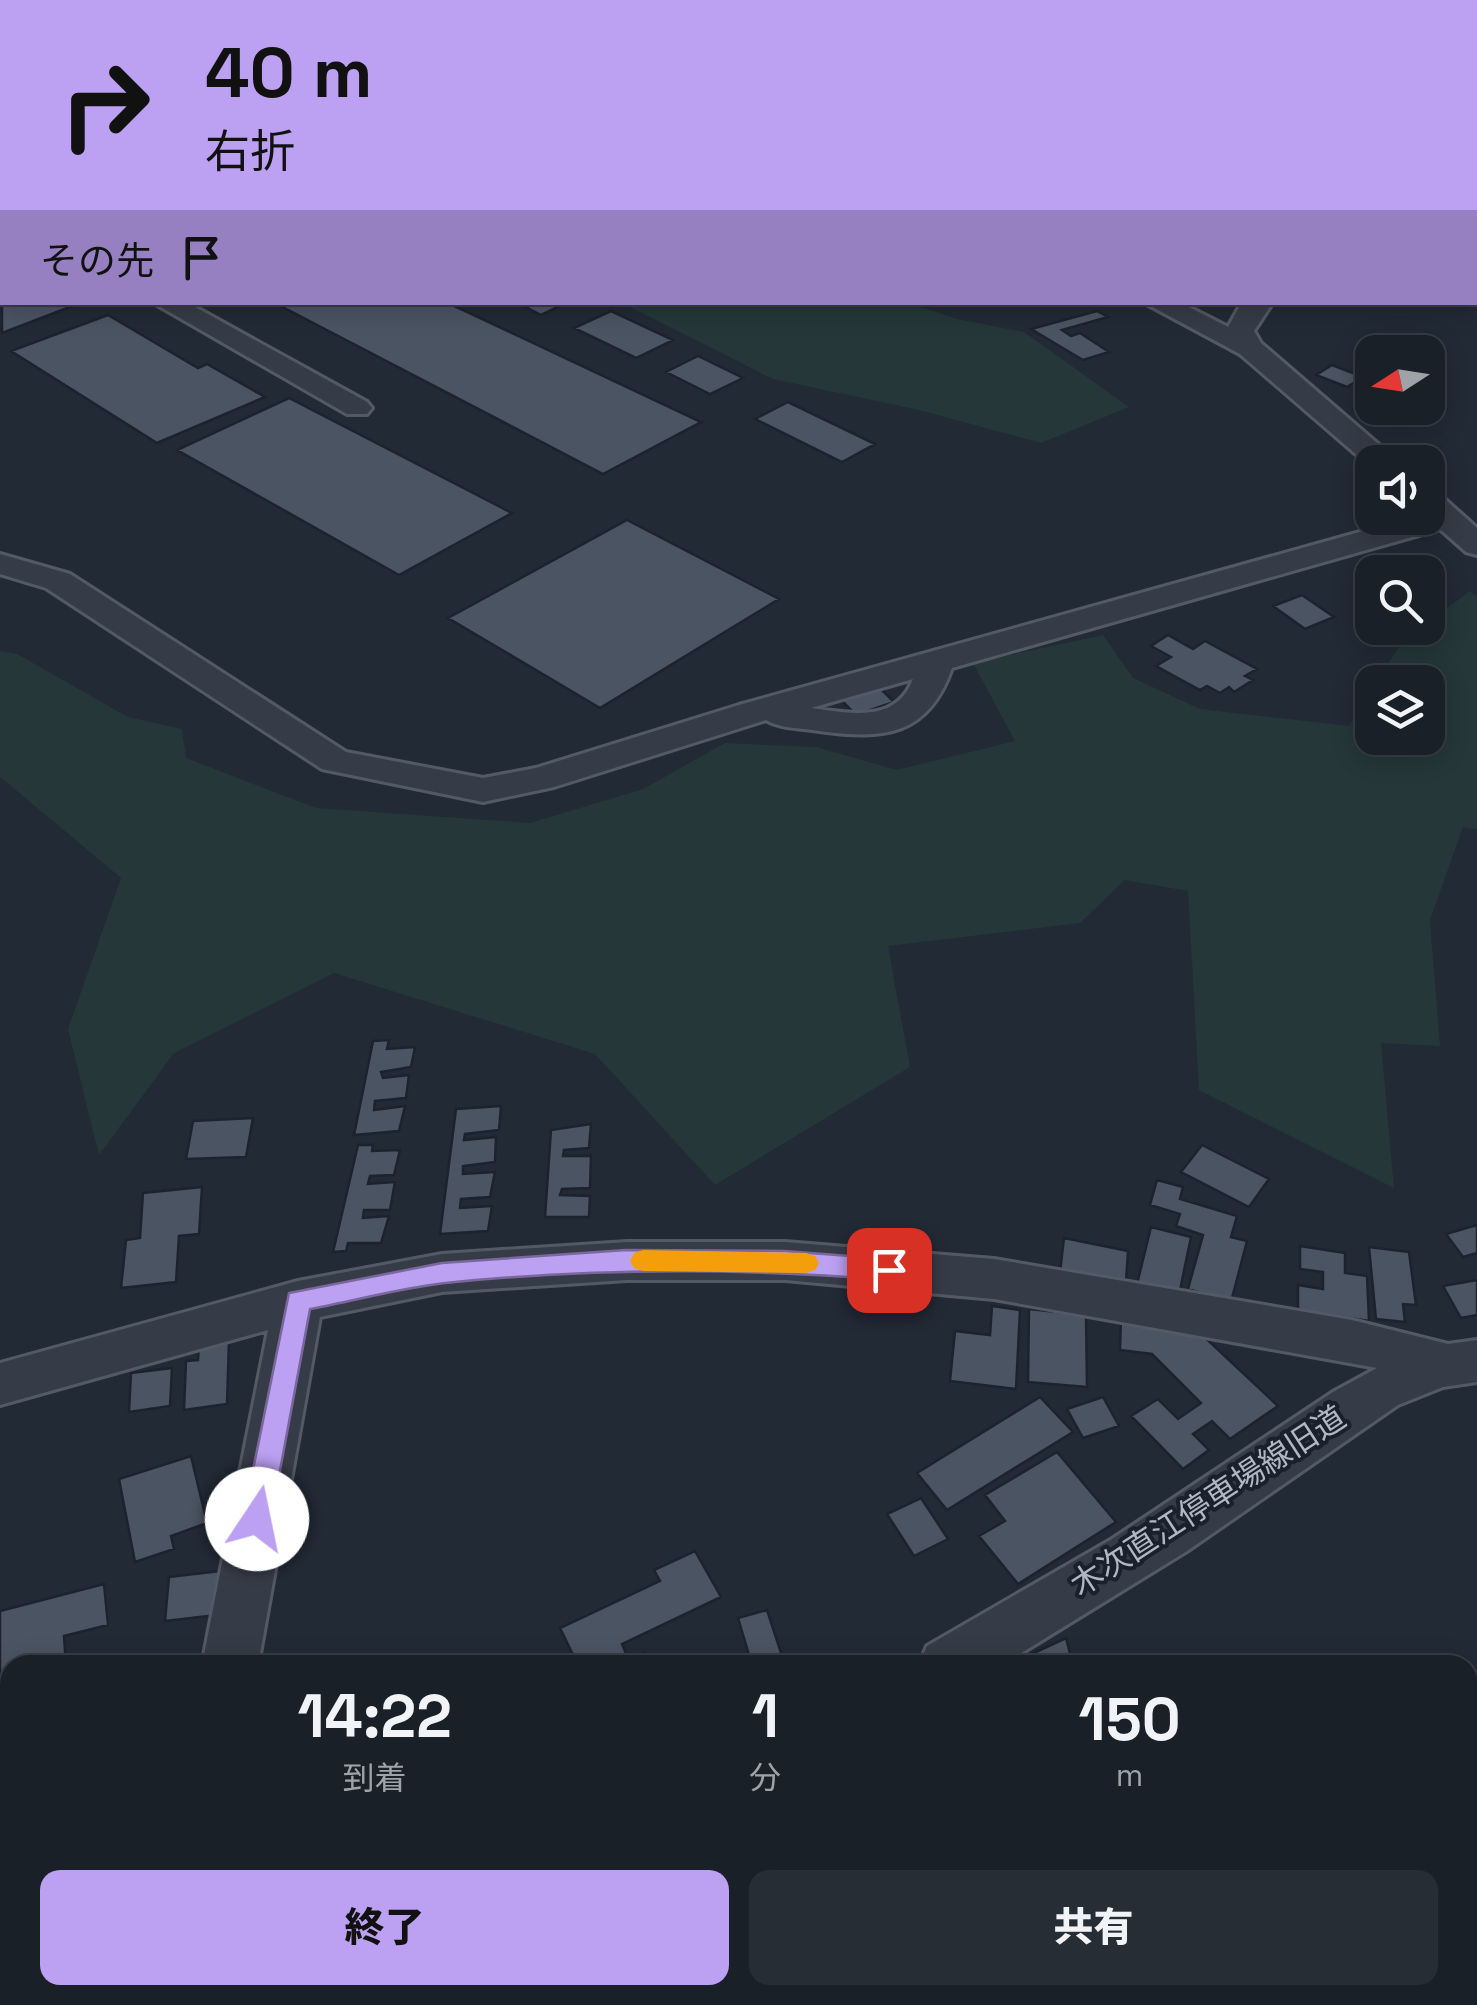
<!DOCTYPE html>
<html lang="ja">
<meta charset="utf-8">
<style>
:root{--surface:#1a2028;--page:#272d34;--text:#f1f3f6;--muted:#9fa3a8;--line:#383e45;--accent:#bca0f2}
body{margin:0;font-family:"Space Grotesk","Noto Sans JP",sans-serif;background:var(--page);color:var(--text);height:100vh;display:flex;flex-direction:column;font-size:38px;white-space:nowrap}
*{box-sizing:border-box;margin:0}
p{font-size:32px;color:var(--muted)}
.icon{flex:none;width:55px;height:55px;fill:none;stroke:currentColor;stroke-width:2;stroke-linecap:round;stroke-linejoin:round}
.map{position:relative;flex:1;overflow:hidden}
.details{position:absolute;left:0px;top:1655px;width:1478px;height:350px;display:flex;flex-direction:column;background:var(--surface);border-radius:30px 30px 0 0;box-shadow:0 5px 25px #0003,0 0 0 2px var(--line)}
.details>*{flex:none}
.banner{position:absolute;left:0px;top:0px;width:1478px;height:305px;box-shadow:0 5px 25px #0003,0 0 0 2px var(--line);background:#bca0f2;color:#111;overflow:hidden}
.needle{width:65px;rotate:258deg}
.buttons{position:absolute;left:1355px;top:335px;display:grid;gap:20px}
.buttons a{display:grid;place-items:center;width:90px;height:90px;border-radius:20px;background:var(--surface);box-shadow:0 5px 25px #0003,0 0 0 2px var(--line);font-size:50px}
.pin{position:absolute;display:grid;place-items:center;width:85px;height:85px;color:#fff;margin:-42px;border-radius:20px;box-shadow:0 5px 15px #0006}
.me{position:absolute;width:110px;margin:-55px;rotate:11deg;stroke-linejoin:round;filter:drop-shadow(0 0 8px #0008)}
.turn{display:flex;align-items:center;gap:35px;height:210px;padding:0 40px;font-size:45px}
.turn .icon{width:130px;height:130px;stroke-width:2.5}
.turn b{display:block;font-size:70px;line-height:85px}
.then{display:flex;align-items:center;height:95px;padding:0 40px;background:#0003;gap:20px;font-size:38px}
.eta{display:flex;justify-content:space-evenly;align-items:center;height:170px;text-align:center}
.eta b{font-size:60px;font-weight:800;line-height:70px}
.button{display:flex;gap:20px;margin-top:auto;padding:20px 40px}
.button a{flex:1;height:115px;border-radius:20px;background:var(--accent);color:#111;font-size:40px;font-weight:800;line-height:115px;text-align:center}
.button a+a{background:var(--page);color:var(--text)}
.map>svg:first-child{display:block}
.green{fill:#253738}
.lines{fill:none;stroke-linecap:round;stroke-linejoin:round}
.river{fill:#39485f;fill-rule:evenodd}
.building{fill:#4b5462;stroke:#1d232e;stroke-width:2.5}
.minor-casing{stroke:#535a65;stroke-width:6}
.minor{fill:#363c47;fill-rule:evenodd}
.route{fill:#bca0f2;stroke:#7a689d;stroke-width:2.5}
.slow{fill:#f59e0b}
.labels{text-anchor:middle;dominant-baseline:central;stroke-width:8;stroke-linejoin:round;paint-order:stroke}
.near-street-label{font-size:32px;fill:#b0b7c3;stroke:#1b212c}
</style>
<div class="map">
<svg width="1477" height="2005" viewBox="0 0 1477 2005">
<rect width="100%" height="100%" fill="#222a36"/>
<path class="green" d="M622,303H908L957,319L1024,332L1129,407L1041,443L919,410L773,379Z
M1470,591L1477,597V830L1463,827L1430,920L1440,1046L1381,1043L1394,1188L1199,1090L1188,891L1125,880L1080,923L888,946L910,1067L715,1185L595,1054L334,973L174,1053L99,1155L68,1029L121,878L0,777V651L17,654L128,717L182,729L186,758L316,808L530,823L643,789L725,743L816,747L897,770L1015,741L973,663L1103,635L1133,678L1200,709L1349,726L1372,691V738H1428V682H1378C1390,663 1403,630 1428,628V622Z"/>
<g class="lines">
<path class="river" d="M1153,0H1189L1191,2H1155Z"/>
</g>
<path class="building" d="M349,0H435L442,2H341Z
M2,256V302H83L2,333Z
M273,302H446L701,422L603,474Z
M516,302H568L541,315Z
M611,311L673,340L636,358L574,328Z
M1097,311L1108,317L1062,330L1071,336L1080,333L1109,352L1083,360L1031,329Z
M108,315L198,368L207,364L265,397L157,443L11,351Z
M698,356L743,378L710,394L666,372Z
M1332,365L1363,377L1347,387L1316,375Z
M289,398L512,513L399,575L177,450Z
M788,402L875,444L842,462L755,419Z
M627,520L779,599L600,708L448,618Z
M1302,595L1334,617L1305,629L1273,606Z
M1168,635L1193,649L1205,641L1257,669L1245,676L1253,680L1234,692L1229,687L1220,693L1207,686L1200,690L1156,666L1171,657L1151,646Z
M880,688L894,702L856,715L842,701Z
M389,1040L387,1049L415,1047L411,1067L381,1072L383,1078L409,1075L406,1098L375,1101L374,1110L405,1106L399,1131L354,1135L373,1041Z
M501,1106L499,1130L465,1134L464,1140L496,1137L495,1162L463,1166V1174L495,1172L490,1197L461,1199L460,1208L492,1206L488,1231L440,1234L456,1109Z
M253,1118L246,1157L186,1159L193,1121Z
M591,1124L589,1148L564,1150L563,1156H591L590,1188L562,1189L560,1195L590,1196L589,1217H545L551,1130Z
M358,1145H373L372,1151L400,1150L394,1175L370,1176L368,1184L395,1182L390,1210H364L363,1218L389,1216L381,1243H348L346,1251L333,1252Z
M1202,1145L1269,1179L1249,1207L1181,1172Z
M1157,1180L1183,1187L1180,1199L1237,1216L1231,1237L1247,1241L1231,1302L1188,1289L1203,1235L1176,1226L1180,1214L1150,1205Z
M202,1187L199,1234L179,1236L176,1282L121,1288L126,1240L140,1238L143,1193Z
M1477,1225V1253L1463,1257L1446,1234Z
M1151,1227L1191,1237L1179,1295L1137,1284Z
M1064,1238L1128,1251L1126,1282L1060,1272Z
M1300,1246L1345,1253V1273L1367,1276L1369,1321L1298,1310V1285L1323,1289V1272L1300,1269Z
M1369,1247L1409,1252L1416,1305L1403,1304L1405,1322L1376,1319Z
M1477,1280V1315L1461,1318L1443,1286Z
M992,1306L1020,1310L1016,1389L950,1381L955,1331L990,1335Z
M1029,1309L1086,1315L1087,1387L1028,1382Z
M1121,1318L1196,1329L1278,1406L1230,1439L1212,1421L1193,1434L1209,1450L1183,1469L1131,1416L1158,1399L1178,1419L1201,1403L1152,1354L1120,1350Z
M229,1341L227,1404L184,1410L186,1361L198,1360L199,1344Z
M172,1368L170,1406L129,1412L131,1373Z
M1040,1397L1073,1432L947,1510L917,1473Z
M1103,1397L1119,1426L1083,1438L1067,1409Z
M1057,1452L1116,1522L1018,1584L979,1536L1005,1521L985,1495Z
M191,1456L207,1523L171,1536L174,1549L135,1562L119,1479Z
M921,1498L948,1539L914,1556L887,1514Z
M695,1551L721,1597L622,1644L629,1660L645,1653L651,1665H578L560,1628L660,1581L654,1570Z
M220,1571L217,1615L165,1621L169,1577Z
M104,1584L108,1625L64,1636L66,1665H10V1806L7,1807L6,1793L0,1795V1611Z
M767,1610L785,1665H752L738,1618Z
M1066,1638L1073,1665H1008Z
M10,1995H79V2005H0V1998Z"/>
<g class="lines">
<defs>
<path id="minor" d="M512,0H539L540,2H513Z
M917,0H944L945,2H918Z
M1108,0H1135L1136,2H1109Z
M1475,105H1477V119H1475Z
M1475,152H1477L1475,167Z
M0,204L2,205V221L0,220Z
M1475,211L1477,212V228L1475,227Z
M1475,285H1477V302H1475Z
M152,302H186L367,402L372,408L367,414H347Z
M1143,302H1179L1228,327L1242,302H1273L1254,331L1261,343L1399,462H1372V468L1240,354Z
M1428,492L1439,494L1477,528V555L1466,552L1440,529L952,668C928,736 884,740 819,731C802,728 781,729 766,720L554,787L483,802L322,769L46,588L0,574V554L70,574L346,752L483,778L536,768L739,705L1410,518H1428ZM913,679C896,724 850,713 811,708Z
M627,1242H785L994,1259L1352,1320L1448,1344L1477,1340V1382L1443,1387L1398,1405L1187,1551L1002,1665H919L927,1646L1112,1539L1333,1392L1377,1368L994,1299L785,1280H627L442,1292L320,1317L258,1665H202L268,1330L0,1405V1363L298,1281L442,1254Z
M135,1995H199L198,2005H134Z
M299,1995H374L370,2005H295Z"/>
</defs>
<use href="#minor" class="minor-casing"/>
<use href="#minor" class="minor"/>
</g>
<path class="route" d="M626,1250L784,1251L889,1259L898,1262L902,1270L898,1277L889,1280C742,1268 593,1268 445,1283C400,1288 354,1301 310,1309L271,1519L267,1528L257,1532L247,1528L243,1519L289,1293L442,1263Z"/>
<path class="slow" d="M643,1250L806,1253L815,1256L819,1263L815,1270L806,1273L643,1271L634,1268L630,1261L634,1253Z"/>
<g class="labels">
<g class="near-street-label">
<text transform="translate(1208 1501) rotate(-33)">木次直江停車場線旧道</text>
</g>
</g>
</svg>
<div class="buttons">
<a><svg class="needle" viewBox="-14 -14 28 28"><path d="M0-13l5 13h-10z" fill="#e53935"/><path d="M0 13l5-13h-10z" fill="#9fa3a8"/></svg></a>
<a><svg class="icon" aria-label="sound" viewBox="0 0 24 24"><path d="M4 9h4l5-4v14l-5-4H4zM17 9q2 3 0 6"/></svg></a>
<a><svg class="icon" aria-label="search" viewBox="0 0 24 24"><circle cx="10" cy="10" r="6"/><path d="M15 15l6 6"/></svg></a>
<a><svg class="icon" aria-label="layers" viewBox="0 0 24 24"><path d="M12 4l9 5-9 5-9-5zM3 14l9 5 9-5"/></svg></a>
</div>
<div class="pin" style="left:889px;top:1270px;background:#d93025"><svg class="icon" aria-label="arrive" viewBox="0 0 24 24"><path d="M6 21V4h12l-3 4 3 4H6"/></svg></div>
<svg class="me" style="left:257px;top:1519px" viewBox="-20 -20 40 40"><circle r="19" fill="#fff"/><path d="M0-13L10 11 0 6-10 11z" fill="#bca0f2"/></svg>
<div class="banner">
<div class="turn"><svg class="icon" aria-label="right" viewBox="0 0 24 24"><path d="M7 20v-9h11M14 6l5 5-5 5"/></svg><div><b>40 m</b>右折</div></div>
<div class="then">その先<svg class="icon" aria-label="arrive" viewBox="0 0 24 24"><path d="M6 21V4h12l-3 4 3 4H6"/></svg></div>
</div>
<section class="details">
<div class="eta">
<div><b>14:22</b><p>到着</p></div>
<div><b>1</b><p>分</p></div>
<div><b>150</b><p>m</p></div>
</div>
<div class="button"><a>終了</a><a>共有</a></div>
</section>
</div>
